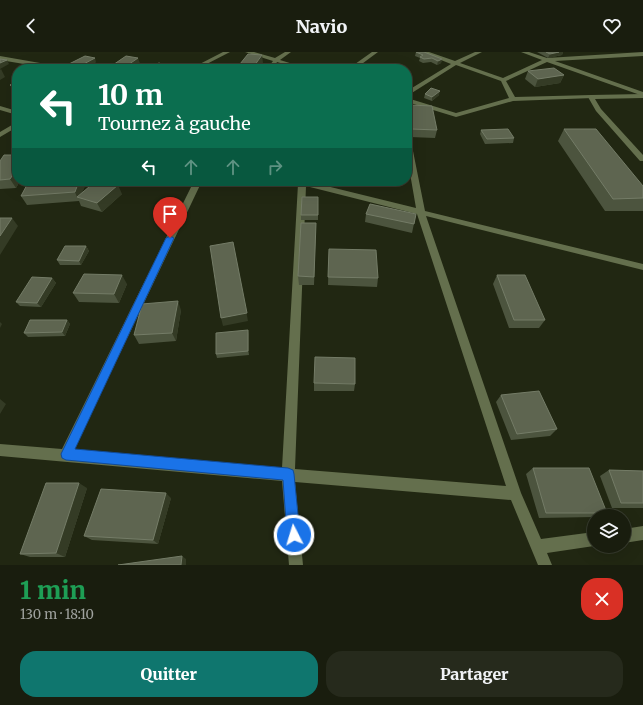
<!DOCTYPE html>
<html lang="fr">
<meta charset="utf-8">
<style>
:root{--surface:#191d0e;--page:#262a1c;--text:#f1f3f6;--muted:#9fa29e;--line:#373b2e;--accent:#0f766e}
body{margin:0;font-family:Merriweather,serif;background:var(--page);color:var(--text);height:100vh;display:flex;flex-direction:column;font-size:15px;white-space:nowrap}
*{box-sizing:border-box;margin:0}
p{font-size:13px;color:var(--muted)}
.icon{flex:none;width:22px;height:22px;fill:none;stroke:currentColor;stroke-width:2;stroke-linecap:round;stroke-linejoin:round}
.map{position:relative;height:513px;overflow:hidden}
.details{display:flex;flex-direction:column;background:var(--surface);flex:1}
.details>*{flex:none}
.top-card{position:absolute;left:12px;top:12px;width:400px;height:122px;border-radius:16px;box-shadow:0 4px 16px #0002,0 0 0 1px var(--line);background:#0b6e4f;color:#fff;overflow:hidden}
.controls{position:absolute;left:587px;top:457px;display:grid;gap:8px}
.controls a{display:grid;place-items:center;width:44px;height:44px;border-radius:50%;background:var(--surface);box-shadow:0 4px 16px #0002,0 0 0 1px var(--line);font-size:20px}
.pin{position:absolute;display:grid;place-items:center;width:34px;height:34px;color:#fff;margin:-41px -17px;border-radius:50% 50% 50% 0;rotate:-45deg;box-shadow:0 0 4px #0007}
.pin .icon{rotate:45deg}
.me{position:absolute;width:44px;margin:-22px;rotate:355deg;stroke-linejoin:round;filter:drop-shadow(0 0 3px #0008)}
.turn{display:flex;align-items:center;gap:14px;height:84px;padding:0 20px;font-size:18px}
.turn .icon{width:52px;height:52px;stroke-width:2.5}
.turn b{display:block;font-size:28px;line-height:34px}
.lanes{display:flex;align-items:center;height:38px;padding:0 20px;background:#0003;justify-content:center;gap:20px;direction:ltr}
.lanes .off{opacity:.35}
.round{display:grid;place-items:center;flex:none;width:42px;height:42px;border-radius:16px;background:var(--page)}
.headline{display:flex;align-items:center;justify-content:space-between;height:68px;padding:0 20px}
h1{font-size:24px;font-weight:800;line-height:30px;color:#1e9e55}
.button{display:flex;gap:8px;margin-top:auto;padding:8px 20px}
.button a{flex:1;height:46px;border-radius:16px;background:var(--accent);color:#fff;font-size:16px;font-weight:800;line-height:46px;text-align:center}
.button a+a{background:var(--page);color:var(--text)}
header{display:flex;justify-content:space-between;align-items:center;height:52px;padding:0 20px;background:var(--surface);font-size:18px;font-weight:800}
.map>svg:first-child{display:block}
.lines{fill:none;stroke-linecap:round;stroke-linejoin:round}
.minor{fill:#646f4d;fill-rule:evenodd}
.tertiary{fill:#646f4d;fill-rule:evenodd}
.wall{fill:#4c543e}
.shaded-wall{fill:#343b25}
.building{fill:#5e6550;stroke:#747c67}
.route{fill:#1a73e8;stroke:#114b97}
</style>
<header><svg class="icon" aria-label="back" viewBox="0 0 24 24"><path d="M15 5l-7 7 7 7"/></svg>Navio<svg class="icon" aria-label="heart" viewBox="0 0 24 24"><path d="M12 20l-8-8c-3-5 5-10 8-4 3-6 11-1 8 4z"/></svg></header>
<div class="map">
<svg width="643" height="513" viewBox="0 0 643 513">
<rect width="100%" height="100%" fill="#212712"/>
<g class="lines">
<path class="minor" d="M223,0H230L197,17H190Z
M245,0H254L275,6L285,0H291L280,8L309,17H300L277,10L273,17H267L273,9Z
M372,0H378L355,17H348Z
M421,0H429L455,9L475,0H482L460,11L503,26L542,8L521,0H529L547,6L643,0V4L555,9L643,40V44L547,10L506,29L515,45L591,43L593,44V46L513,49L456,65L407,50V46L456,61L509,46L501,29L456,13L407,44V39L451,12Z
M0,4L63,15L66,17H54L0,8Z
M0,54L17,59V63L0,58Z
M17,70V75L0,85V80Z
M407,82L410,84L425,159L643,212V218L426,164L521,441L541,487L594,480V494L547,501L552,513H538L511,448L295,430L303,513H289L282,429L0,404V392L62,397L194,129H202L74,398L282,416L298,132L290,129H306L416,156L407,104ZM306,134L417,162L506,434L295,417Z
M643,474V488L624,491V477Z"/>
<path class="tertiary" d="M643,42V46L595,47L601,57L643,103V109H640L596,59L588,45L591,43Z"/>
</g>
<path class="wall" d="M416,0L442,7L441,11L437,13L431,10L423,11L419,9L420,6L415,4Z
M537,0H563L562,3L548,6Z
M96,10L84,17H69L67,13Z
M528,19L564,23L560,31L535,35L525,27Z
M17,30V42L15,41L10,33Z
M425,42L439,43L432,49L424,46Z
M409,53L437,78L435,86L410,85L407,61Z
M564,77L643,134V159H605L558,89Z
M481,78L514,86L513,91L485,92L480,82Z
M0,109L17,129H20L16,136L0,137Z
M30,129H82L85,134L82,140L122,142L102,160L81,154L79,149L27,153L21,144Z
M318,145V168H301V163Z
M366,162H416L412,181L365,170Z
M316,171L314,233H299L298,224Z
M86,194L89,199L81,213H60L57,208Z
M329,197L378,226L377,235L328,233Z
M497,223L545,268L539,276H509L493,232Z
M52,226L56,231L41,255L20,254L16,250Z
M127,232L119,251L79,250L73,241Z
M181,258L176,289L139,292L134,283Z
M67,268L70,272L65,284L28,285L24,281Z
M249,282V303L217,306L216,302Z
M314,331L355,332L354,339H314Z
M501,343L557,377L550,384L511,388L496,350Z
M533,416L607,461L600,464H594V465L539,466L526,422Z
M609,418L643,419V456H612L600,424Z
M87,436L65,505H30L20,502Z
M171,446L158,492L92,488L84,484Z"/>
<path class="shaded-wall" d="M559,0H563L562,3L548,6L550,2Z
M262,3L263,11L258,17H252Z
M95,6L96,10L84,17H78V15Z
M138,6L141,14L136,17H122Z
M442,7L441,11L437,13L438,9Z
M7,8L9,12L0,17V11Z
M167,14L168,17H161Z
M1,17L5,25L0,28V18Z
M564,23L560,31L535,35L538,27Z
M440,39L439,43L432,49V45Z
M17,117V129H20L16,136L10,127Z
M79,129H82L85,134L80,146L77,145L75,140Z
M118,133L122,142L102,160L97,151Z
M12,166L18,174L0,203V184Z
M316,171V180L314,233V225Z
M233,190L248,269L223,274L221,266Z
M86,194L89,199L81,213L79,209Z
M122,223L127,232L119,251L114,242Z
M52,226L56,231L41,255L37,251Z
M178,249L181,258L176,289L172,281Z
M67,268L70,272L65,284L62,280Z
M0,270L2,272L0,276Z
M248,278L249,282V303L248,299Z
M0,347L6,352L0,362Z
M79,431L87,436L65,505L56,501Z
M166,441L171,446L158,492L153,488Z
M182,504L186,507V513H181Z"/>
<path class="building" d="M416,0H424L442,7L438,9L432,6L424,7L420,5L423,3Z
M546,0H559L550,2Z
M248,2L262,3L252,17H236Z
M85,4L95,6L78,15L67,13Z
M126,4L138,6L122,17H107Z
M0,7L7,8L0,11Z
M159,11L167,14L161,17H146Z
M287,14L303,17H282Z
M554,16L564,23L538,27L528,19Z
M17,30V35L10,33Z
M431,36L440,39L432,45L425,42Z
M409,53L432,54L437,78L411,77Z
M508,77L514,86L487,87L481,78Z
M564,77H596L643,134V146L613,147Z
M4,103H17V117L10,127L0,128V109Z
M29,129H79L75,140L21,144Z
M96,129H105L118,133L97,151L77,145Z
M302,145H318V163H301Z
M370,152L416,162L414,172L366,162Z
M0,166H12L0,184Z
M301,171H316L314,225L298,224Z
M233,190L247,261L221,266L210,194Z
M65,194H86L79,209L57,208Z
M329,197L376,198L378,226L328,225Z
M84,222L122,223L114,242L73,241Z
M497,223H525L545,268H514Z
M32,225L52,226L37,251L16,250Z
M178,249L172,281L134,283L142,252Z
M30,268H67L62,280L24,281Z
M248,278V299L216,302V281Z
M315,305L355,306V332L314,331Z
M539,339L557,377L517,382L501,343Z
M533,416H589L607,461H546Z
M609,418L643,419V451H621Z
M46,431H79L56,501L20,502Z
M101,437L166,441L153,488L84,484Z
M182,504L181,513H118Z"/>
<path class="route" d="M170,184L174,186L75,397L288,416L293,418L294,422L300,483L298,487L294,489L289,487L287,483L283,428L66,408L62,406L61,402L166,186Z"/>
</svg>
<div class="controls">
<a><svg class="icon" aria-label="layers" viewBox="0 0 24 24"><path d="M12 4l9 5-9 5-9-5zM3 14l9 5 9-5"/></svg></a>
</div>
<div class="pin" style="left:170px;top:186px;background:#d93025"><svg class="icon" aria-label="arrive" viewBox="0 0 24 24"><path d="M6 21V4h12l-3 4 3 4H6"/></svg></div>
<svg class="me" style="left:294px;top:483px" viewBox="-20 -20 40 40"><circle r="17" fill="#1a73e8" stroke="#fff" stroke-width="3"/><path d="M0-11L8 9 0 5-8 9z" fill="#fff"/></svg>
<div class="top-card">
<div class="turn"><svg class="icon" aria-label="left" viewBox="0 0 24 24"><path d="M17 20v-9H6M10 6l-5 5 5 5"/></svg><div><b>10 m</b>Tournez à gauche</div></div>
<div class="lanes"><svg class="icon" aria-label="left" viewBox="0 0 24 24"><path d="M17 20v-9H6M10 6l-5 5 5 5"/></svg><svg class="icon off" aria-label="ahead" viewBox="0 0 24 24"><path d="M12 20V5M6 11l6-6 6 6"/></svg><svg class="icon off" aria-label="ahead" viewBox="0 0 24 24"><path d="M12 20V5M6 11l6-6 6 6"/></svg><svg class="icon off" aria-label="right" viewBox="0 0 24 24"><path d="M7 20v-9h11M14 6l5 5-5 5"/></svg></div>
</div>
</div>
<section class="details">
<div class="headline"><div><h1>1 min</h1><p>130 m · 18:10</p></div><a class="round" style="background:#d93025;color:#fff"><svg class="icon" aria-label="close" viewBox="0 0 24 24"><path d="M6 6l12 12M18 6L6 18"/></svg></a></div>
<div class="button"><a>Quitter</a><a>Partager</a></div>
</section>
